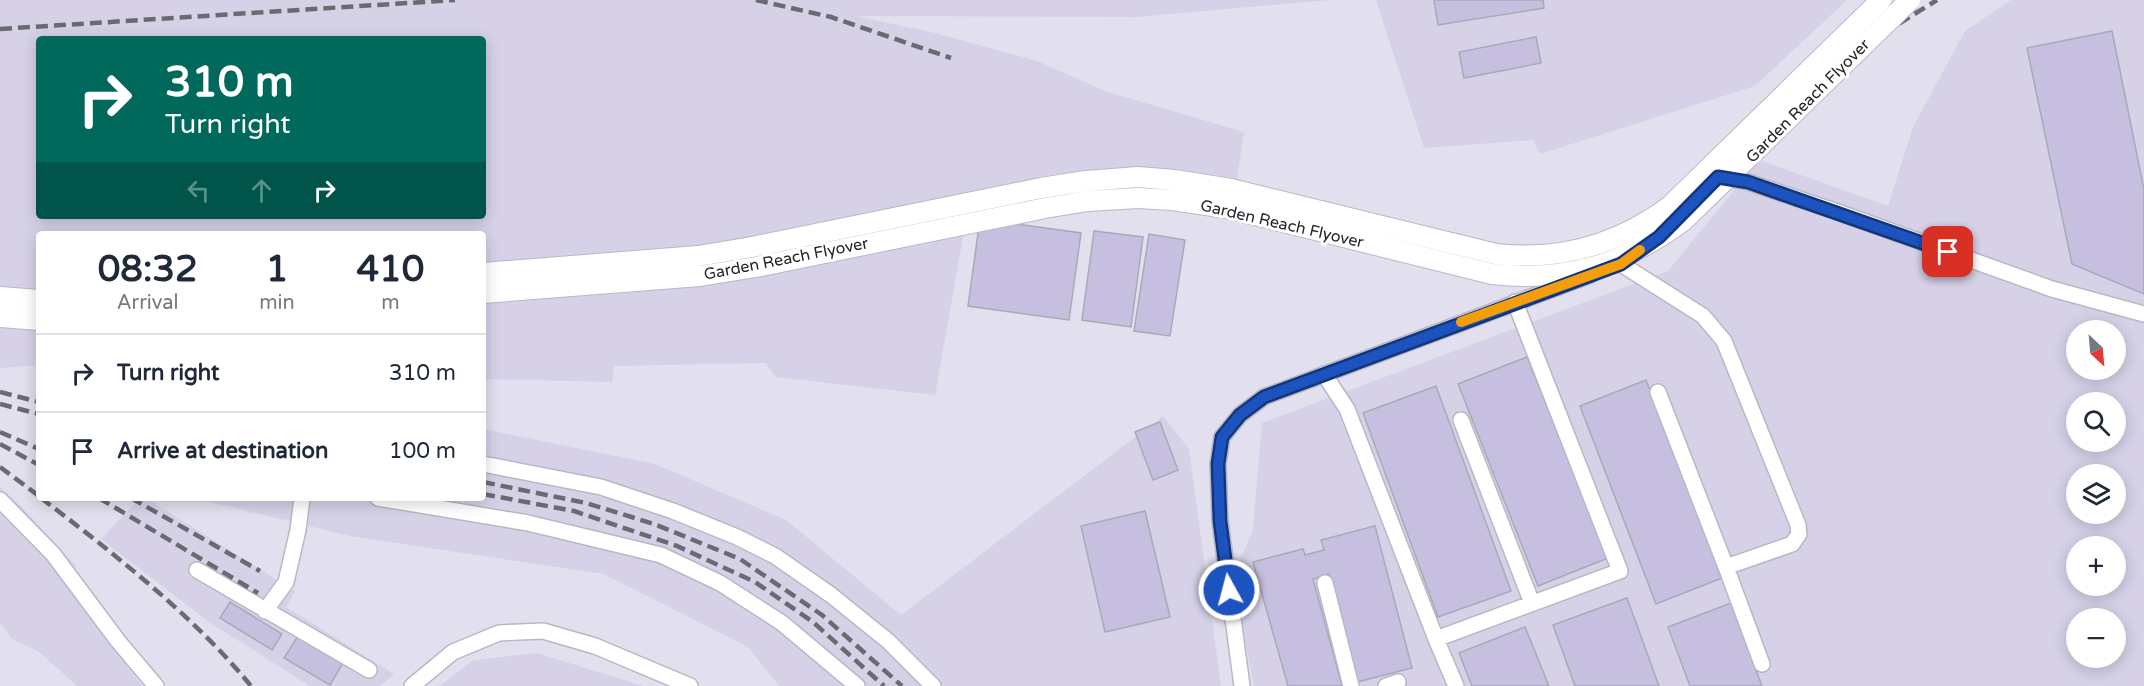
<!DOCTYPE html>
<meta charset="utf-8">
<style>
:root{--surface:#fff;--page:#f2f2f3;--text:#1f2937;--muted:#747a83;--line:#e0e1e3}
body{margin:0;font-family:"Varela Round",sans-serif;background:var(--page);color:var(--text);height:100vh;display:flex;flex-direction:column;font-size:22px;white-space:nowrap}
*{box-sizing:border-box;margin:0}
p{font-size:20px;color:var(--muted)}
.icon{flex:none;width:33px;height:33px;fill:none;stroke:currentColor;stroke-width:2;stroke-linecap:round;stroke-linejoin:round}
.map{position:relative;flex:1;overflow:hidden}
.panel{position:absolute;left:36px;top:231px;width:450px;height:270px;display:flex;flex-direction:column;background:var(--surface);border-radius:6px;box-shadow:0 3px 15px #0003}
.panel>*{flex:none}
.hud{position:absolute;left:36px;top:36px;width:450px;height:183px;border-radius:6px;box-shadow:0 3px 15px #0003;background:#00695c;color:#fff;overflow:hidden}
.needle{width:39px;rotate:154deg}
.fabs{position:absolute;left:2066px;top:320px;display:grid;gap:12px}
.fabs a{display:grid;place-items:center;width:60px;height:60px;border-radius:50%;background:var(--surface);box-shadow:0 3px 15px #0003;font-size:30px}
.pin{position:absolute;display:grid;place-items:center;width:51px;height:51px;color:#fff;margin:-26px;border-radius:12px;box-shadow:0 3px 9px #0006}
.me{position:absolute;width:66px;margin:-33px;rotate:353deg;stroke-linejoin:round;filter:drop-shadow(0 0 4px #0008)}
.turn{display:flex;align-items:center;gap:21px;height:126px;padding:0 30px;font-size:27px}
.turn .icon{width:78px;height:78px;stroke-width:2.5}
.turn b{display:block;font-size:42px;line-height:51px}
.lanes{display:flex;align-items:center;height:57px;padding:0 30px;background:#0003;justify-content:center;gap:30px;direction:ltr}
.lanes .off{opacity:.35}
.eta{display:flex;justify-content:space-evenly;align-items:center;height:102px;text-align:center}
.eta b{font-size:36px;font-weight:800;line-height:42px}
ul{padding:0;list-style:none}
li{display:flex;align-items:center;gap:18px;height:78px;padding:0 30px;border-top:2px solid var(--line)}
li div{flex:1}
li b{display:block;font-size:22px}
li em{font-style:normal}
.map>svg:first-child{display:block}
.built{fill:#d6d1e7;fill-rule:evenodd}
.building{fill:#c7bfe0;stroke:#aba8b6;stroke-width:1.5}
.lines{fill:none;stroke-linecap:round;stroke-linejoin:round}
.minor-casing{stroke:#bab7c5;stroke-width:18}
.major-casing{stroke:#bab7c5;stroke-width:22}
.minor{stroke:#fff;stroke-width:15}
.major{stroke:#fff;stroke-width:20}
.rail{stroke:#6b6a72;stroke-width:4.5;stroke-dasharray:12 6;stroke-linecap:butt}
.major-bridge-casing{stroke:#bab7c5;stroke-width:22;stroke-linecap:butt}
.major-bridge{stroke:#fff;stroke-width:20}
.route-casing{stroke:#12367c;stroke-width:15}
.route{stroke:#1c53bf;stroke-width:10}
.slow{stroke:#f59e0b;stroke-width:10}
.labels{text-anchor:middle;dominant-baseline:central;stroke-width:6;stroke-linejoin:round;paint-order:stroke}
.street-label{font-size:16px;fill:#242328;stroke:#fff}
</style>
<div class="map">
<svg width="2144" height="686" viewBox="0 0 2144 686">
<rect width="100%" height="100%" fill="#e2dfee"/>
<path class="built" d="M0,0H1329L1137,17L855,16L931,32L1037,61L1108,92L1244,132L1236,185L1085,198L967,215L935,395L775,377L766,363L614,366L612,382L483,379V234H39V365L0,368ZM39,39H483V216H39Z
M1376,0H1847L1755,86L1540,154L1533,140L1424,148Z
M2011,0H2144V686H1254L1233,577L1253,530L1262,423L1668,271L1759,160L1888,206L1913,127L1965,31ZM2076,330H2115V369H2076ZM2076,402H2115V441H2076ZM2076,474H2115V513H2076ZM2076,546H2115V585H2076ZM2076,618H2115V657H2076Z
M1163,416L1189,449L1221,686H779L748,647L604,574L350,536L194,498H483V429L655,464L786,520L901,615Z
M0,487L21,506L76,566L68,584L142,686H77L38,651L13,640L0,623Z
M140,498H146L295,591L286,607L394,674L380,686H310L209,622L101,539Z
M537,653L643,686H440L473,660Z"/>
<path class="building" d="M1434,0H1543L1544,8L1438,25Z
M2112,31L2144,190V294L2072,264L2027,48Z
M1536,37L1541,63L1464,78L1459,52Z
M980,219L1081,233L1069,320L968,306Z
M1094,231L1143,237L1131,327L1082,320Z
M1149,234L1185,240L1170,336L1134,331Z
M1527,357L1608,558L1538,586L1458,384Z
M1646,380L1722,578L1656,604L1580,406Z
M1436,386L1511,591L1438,617L1363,413Z
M1160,422L1178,470L1153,480L1135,432Z
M1145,511L1170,617L1105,632L1081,526Z
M1375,526L1412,668L1357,682L1329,574L1313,579L1342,686H1288L1253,562L1303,549L1305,555L1324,550L1321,540Z
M1627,598L1659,686H1575L1553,625Z
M230,602L282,634L272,650L220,618Z
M1731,603L1762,686H1690L1668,627Z
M1525,627L1549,686H1472L1459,653Z
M298,636L343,663L330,685L284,658Z"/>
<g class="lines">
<defs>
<path id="minor" d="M1748,146L1780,111
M1719,177L1748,182L1835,211L2052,289L2144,314
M1621,264L1703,316L1724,341L1798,525L1799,534L1792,544L1726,567L1658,392
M1324,374L1347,409L1436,639L1620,571L1515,302
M1461,420L1532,603
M483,464L601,487L673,511L737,537L775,556L831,595L888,641L933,686
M378,498L528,523L661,555L720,583L782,623L857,686
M0,500L53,554L118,641L156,686
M1726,567L1762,664
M197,570L369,670
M1325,583L1351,686
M265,611L286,582L298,530L302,498
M1436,639L1456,686
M412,686L453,652L499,633L543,631L595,646L690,686
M1242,686L1220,521L1218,464L1222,437L1240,415L1264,397L1590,275
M1386,686L1398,682"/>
<path id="major" d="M0,297L39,300
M0,317L39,320"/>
</defs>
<use href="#minor" class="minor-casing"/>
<use href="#major" class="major-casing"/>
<use href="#minor" class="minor"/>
<use href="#major" class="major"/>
<path class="rail" d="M756,0L831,17L951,58
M0,29L455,0
M1775,96L1817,75L1937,0
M0,392L39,402
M0,404L39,414
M0,432L39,449
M0,444L39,465
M0,467L39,496
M483,482L586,503L654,524L740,559L822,615L902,686
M483,494L574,511L677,546L755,582L813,622L884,686
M41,498C112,552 195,617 251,686
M99,498L258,593
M131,498L260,571"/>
<defs>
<path id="major-bridge" d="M483,273L698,256L752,247L1041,188L1086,181L1138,177L1174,180L1231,189L1496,254C1561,261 1618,245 1670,206L1881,0
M483,293L700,276L756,267L1045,208L1088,201L1138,198L1172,200L1227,208L1492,274C1565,282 1624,265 1683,221L1910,0"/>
</defs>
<use href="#major-bridge" class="major-bridge-casing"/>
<use href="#major-bridge" class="major-bridge"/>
</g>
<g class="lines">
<defs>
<path id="route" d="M1229,590L1220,521L1218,464L1222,437L1240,415L1264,397L1621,264L1659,237L1718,177L1748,182L1948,252"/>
</defs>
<use href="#route" class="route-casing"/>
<use href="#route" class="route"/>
<path class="slow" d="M1461,322L1621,264L1640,250"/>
</g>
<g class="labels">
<g class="street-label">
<text transform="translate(1808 101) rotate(-45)">Garden Reach Flyover</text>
<text transform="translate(1282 224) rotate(13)">Garden Reach Flyover</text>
<text transform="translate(786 259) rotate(-11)">Garden Reach Flyover</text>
</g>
</g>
</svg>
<div class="fabs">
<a><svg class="needle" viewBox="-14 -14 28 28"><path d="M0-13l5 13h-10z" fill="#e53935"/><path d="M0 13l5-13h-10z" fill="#747a83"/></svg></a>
<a><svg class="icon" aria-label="search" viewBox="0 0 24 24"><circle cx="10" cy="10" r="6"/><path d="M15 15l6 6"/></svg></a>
<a><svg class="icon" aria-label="layers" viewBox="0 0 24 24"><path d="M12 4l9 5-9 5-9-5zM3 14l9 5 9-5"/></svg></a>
<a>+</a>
<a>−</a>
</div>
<div class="pin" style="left:1948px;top:252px;background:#d93025"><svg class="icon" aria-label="arrive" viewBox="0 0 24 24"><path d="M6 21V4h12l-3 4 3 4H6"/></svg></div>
<svg class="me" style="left:1229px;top:590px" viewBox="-20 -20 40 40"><circle r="17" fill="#1c53bf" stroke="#fff" stroke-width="3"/><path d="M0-11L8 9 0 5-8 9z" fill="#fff"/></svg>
<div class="hud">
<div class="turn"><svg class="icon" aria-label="right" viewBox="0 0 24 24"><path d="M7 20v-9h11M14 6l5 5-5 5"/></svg><div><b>310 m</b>Turn right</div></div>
<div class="lanes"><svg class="icon off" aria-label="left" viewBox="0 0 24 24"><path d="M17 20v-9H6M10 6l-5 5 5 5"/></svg><svg class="icon off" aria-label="ahead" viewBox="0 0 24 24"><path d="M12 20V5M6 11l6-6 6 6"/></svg><svg class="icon" aria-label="right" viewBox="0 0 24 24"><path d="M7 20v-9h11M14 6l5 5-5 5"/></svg></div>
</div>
<section class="panel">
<div class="eta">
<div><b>08:32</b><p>Arrival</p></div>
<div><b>1</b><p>min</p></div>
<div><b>410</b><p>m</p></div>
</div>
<ul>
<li><svg class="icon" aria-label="right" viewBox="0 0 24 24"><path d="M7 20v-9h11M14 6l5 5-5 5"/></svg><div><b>Turn right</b></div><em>310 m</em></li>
<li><svg class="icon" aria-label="arrive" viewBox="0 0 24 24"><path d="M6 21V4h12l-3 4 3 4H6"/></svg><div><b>Arrive at destination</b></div><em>100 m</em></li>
</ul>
</section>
</div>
